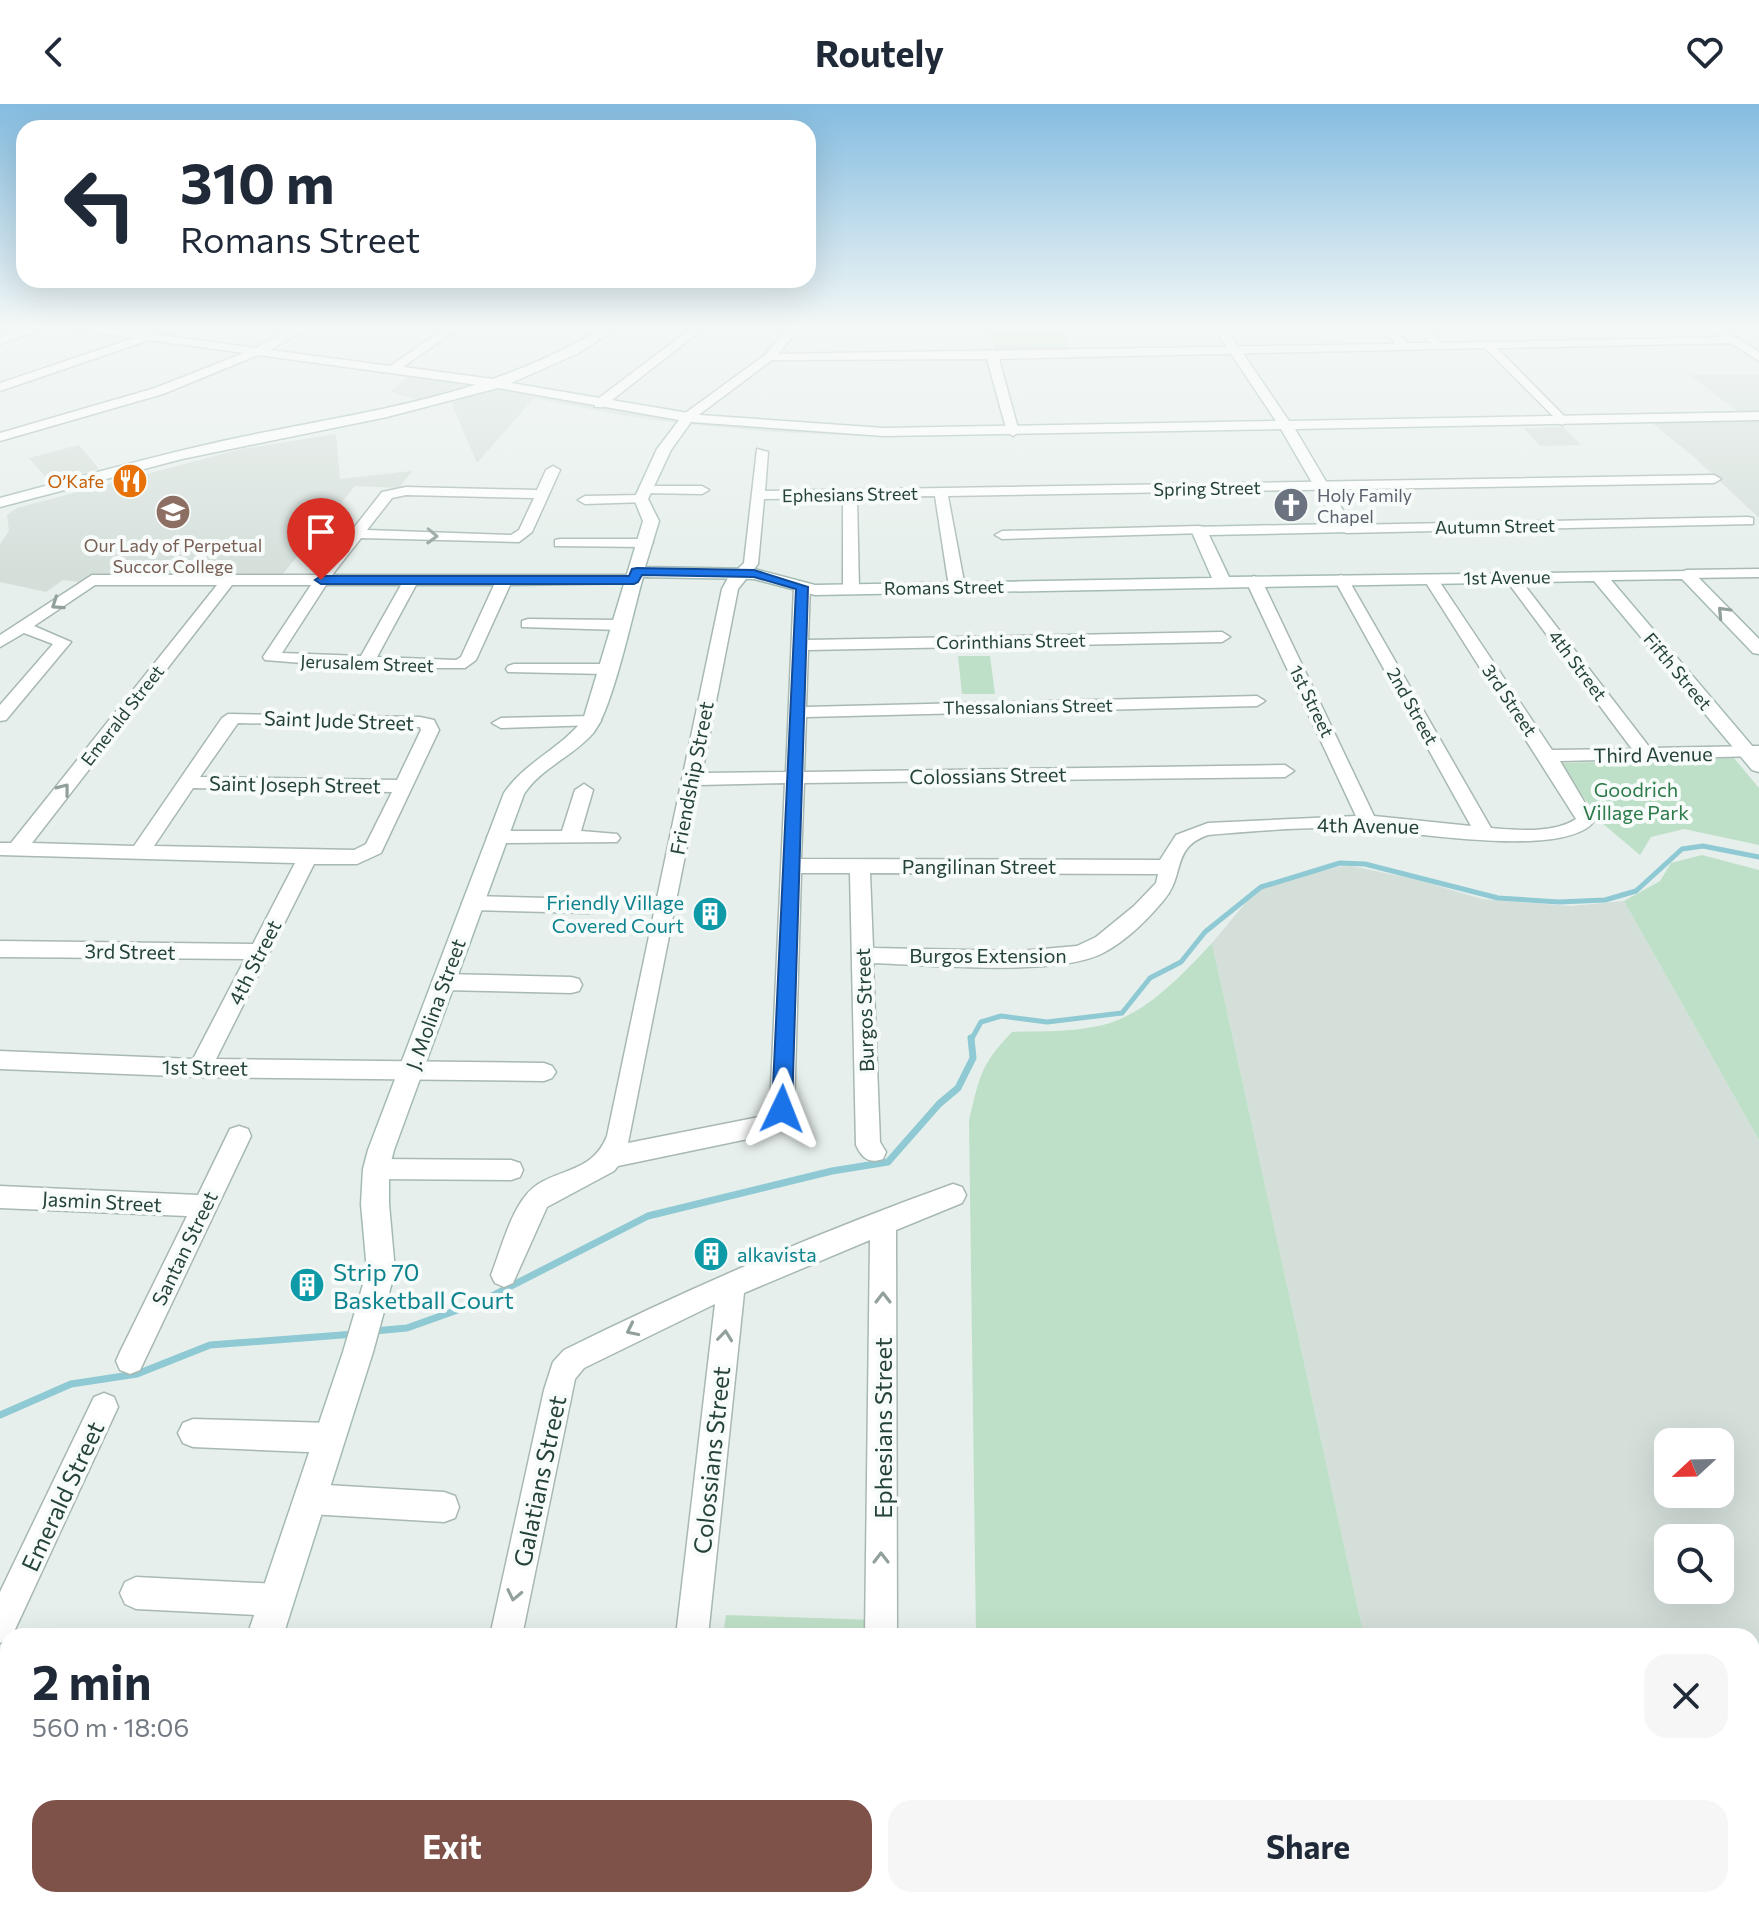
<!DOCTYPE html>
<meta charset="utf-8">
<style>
:root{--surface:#fff;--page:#f6f6f7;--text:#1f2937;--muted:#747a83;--accent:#7f5249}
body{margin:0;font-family:Commissioner,sans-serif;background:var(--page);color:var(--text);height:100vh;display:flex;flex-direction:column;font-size:30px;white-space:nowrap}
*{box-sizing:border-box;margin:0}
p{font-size:26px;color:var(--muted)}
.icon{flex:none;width:44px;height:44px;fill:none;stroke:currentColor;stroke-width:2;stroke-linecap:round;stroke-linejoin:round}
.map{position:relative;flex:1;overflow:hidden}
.panel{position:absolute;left:0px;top:1524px;width:1760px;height:280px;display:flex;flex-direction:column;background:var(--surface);border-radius:24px 24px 0 0;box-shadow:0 8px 32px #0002}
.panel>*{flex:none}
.top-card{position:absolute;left:16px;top:16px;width:800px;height:168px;border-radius:24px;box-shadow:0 8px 32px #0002;background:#fff;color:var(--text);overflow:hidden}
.needle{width:52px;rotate:248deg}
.buttons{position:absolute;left:1654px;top:1324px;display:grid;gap:16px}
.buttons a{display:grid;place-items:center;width:80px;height:80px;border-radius:16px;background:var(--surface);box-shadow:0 8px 32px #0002;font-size:40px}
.pin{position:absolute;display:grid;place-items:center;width:68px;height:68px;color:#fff;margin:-82px -34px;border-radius:50% 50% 50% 0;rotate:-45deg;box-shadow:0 0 8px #0007}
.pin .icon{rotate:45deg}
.me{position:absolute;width:88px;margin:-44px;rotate:2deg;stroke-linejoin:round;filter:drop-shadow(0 0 6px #0008)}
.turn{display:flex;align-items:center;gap:28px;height:168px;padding:0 32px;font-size:36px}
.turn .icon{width:104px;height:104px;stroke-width:2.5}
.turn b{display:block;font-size:56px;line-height:68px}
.round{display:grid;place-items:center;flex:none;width:84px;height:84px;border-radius:24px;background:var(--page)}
.summary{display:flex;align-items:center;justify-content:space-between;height:136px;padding:0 32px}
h1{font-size:48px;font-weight:700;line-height:60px}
.cta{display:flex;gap:16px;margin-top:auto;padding:16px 32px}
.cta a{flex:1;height:92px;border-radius:24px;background:var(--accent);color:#fff;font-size:32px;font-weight:700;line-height:92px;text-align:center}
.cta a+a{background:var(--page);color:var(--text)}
header{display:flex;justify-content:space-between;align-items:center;height:104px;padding:0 32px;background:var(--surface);font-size:36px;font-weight:700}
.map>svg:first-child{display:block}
.built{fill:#d4dfda;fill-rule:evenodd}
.green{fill:#bfe0c8}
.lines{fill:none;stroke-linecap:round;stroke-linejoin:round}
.stream-far1{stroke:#8ec9d4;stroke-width:5}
.stream{stroke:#8ec9d4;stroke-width:7}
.street-casing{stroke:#a8b8b2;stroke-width:3}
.secondary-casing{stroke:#a4bbb3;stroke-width:3}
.street{fill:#fff;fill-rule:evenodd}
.secondary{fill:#fff;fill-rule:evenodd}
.oneway{stroke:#92a09c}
.route{fill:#1a73e8;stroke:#114b97;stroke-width:2}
.labels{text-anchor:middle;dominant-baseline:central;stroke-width:8;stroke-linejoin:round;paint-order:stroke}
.far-food-label{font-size:18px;fill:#c56008;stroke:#f7fbf9;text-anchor:end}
.far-street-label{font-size:18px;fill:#24423a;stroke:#f7fbf9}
.far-worship-label{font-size:18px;fill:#5b616d;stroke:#f7fbf9;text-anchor:start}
.far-education-label{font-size:18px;fill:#785e54;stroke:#f7fbf9}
.street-label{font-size:20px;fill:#24423a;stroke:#f7fbf9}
.park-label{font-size:20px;fill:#2d7a4b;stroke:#f7fbf9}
.culture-label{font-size:20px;fill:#0d838f;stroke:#f7fbf9;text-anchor:end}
.near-culture-label{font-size:24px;fill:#0d838f;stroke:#f7fbf9;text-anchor:start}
.near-street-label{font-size:24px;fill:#24423a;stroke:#f7fbf9}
</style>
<header><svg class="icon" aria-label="back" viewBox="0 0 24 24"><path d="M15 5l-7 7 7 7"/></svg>Routely<svg class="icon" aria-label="heart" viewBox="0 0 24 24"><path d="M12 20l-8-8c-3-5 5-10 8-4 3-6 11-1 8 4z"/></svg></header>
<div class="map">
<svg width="1759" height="1804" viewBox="0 0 1759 1804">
<rect width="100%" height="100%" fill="#e6efeb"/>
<path class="built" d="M1690,271H1759V414L1694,353L1652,319L886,333L774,328L685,320L632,313L534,294L477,359L451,298L513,278L669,307L737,315L840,323L1009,325L1737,307Z
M408,273L465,281L419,296L393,289L391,287Z
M1563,323L1581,341L1540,342L1523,324Z
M336,330L340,375L412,367L399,384L355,382L281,472L114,470L88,473L79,478L63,476L46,488L0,478V440L9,427L7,411L17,404L241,345Z
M79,341L99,365L50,378L29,354Z
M1347,761L1418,776L1482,795L1571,802L1624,797L1759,1036V1804H1424L1422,1796H1752V1532H1364L1212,839L1252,791L1265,781ZM1668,1338H1720V1390H1668ZM1668,1434H1720V1486H1668Z"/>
<path class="green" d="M987,220H1059L1070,246L996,248Z
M958,552H990L995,590H962Z
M1734,654L1759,684V741L1684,725L1651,733L1640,751L1602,719L1563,665V659Z
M1702,751L1759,766V1036L1624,797L1660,777L1671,759Z
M1212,839L1364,1532H976L969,1016C980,972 980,961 1012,928C1039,927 1067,928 1093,923C1141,916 1180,873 1212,839Z
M726,1511L876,1516V1532H723Z
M979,1796H1422L1424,1804H979Z"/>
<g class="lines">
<path class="stream-far1" d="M971,936L981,918L1001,912L1047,918L1122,909L1150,874L1181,858L1205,828L1261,783L1340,759L1365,760L1498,794L1559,798L1605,796L1636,787L1682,745L1703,742L1759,753"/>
<path class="stream" d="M374,1227L407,1224L480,1198L648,1112L832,1067L888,1058L939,1000L958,984L973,954L971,934
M0,1311L71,1280L137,1270L210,1241L355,1230"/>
<defs>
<path id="street" d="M47,220H77L256,244L302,220H315L270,246L390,262L452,220H464L403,263L493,275L499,279L493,283L258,251L163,290L0,337V329L155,284L244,249L149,236L0,287V279L134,234Z
M697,220H709L603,303H595V297Z
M792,220H803L778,250L1395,240L1378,220H1389L1407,239H1430L1412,220H1423L1442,239L1733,233L1739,236L1733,239L1497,244L1566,314L1568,317L1562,321L1485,244L999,255L1019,328L1013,332L1007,328L987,255L772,256L692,316H684V310L765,251Z
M757,345L768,348L765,387L1714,371L1721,375L1714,379L948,392L965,483L957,488L949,483L935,392L857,393L859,485L851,490L843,485V394L764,395L758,460L738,485L702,669L786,668L794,483L802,478L810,483L808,536L1222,528L1230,533L1222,538L808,546L806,603L1257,592L1265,597L1257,602L806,613L804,668L1285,661L1294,667L1285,673L804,679L801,755L1160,756L1176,731L1208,719L1356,712L1246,477L1254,472L1262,477L1374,712L1471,722L1334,475L1341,471L1348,475L1491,724C1517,726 1553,730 1576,715L1423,474L1425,471H1435L1552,646L1632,645L1506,476V470H1516L1650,644L1759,642V652L1560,657L1595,716C1567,758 1399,725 1350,724C1302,723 1255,727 1208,731C1170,744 1186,772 1163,797C1147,816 1126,837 1103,849C1057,873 929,861 873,859L880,1038L886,1048L883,1055C869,1060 862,1054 856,1041L850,769H801L794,1005L784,1023L762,1032L618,1062L614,1067L547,1103L513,1179L504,1183L495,1179L491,1171C501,1146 509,1111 527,1090C550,1063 591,1073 607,1032L722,485L728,474L744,459ZM785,679L770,1004L759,1013L628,1039L699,681ZM870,769L1158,770L1156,779L1134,802L1096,833L1077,842L1020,847L873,844Z
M553,362L560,366L532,428L519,438L361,434L332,471H634L642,476L639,479L510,481L476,556L465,564H365L265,556L263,553L311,481H232L32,739L134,742L222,614L228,610L420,613L434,616L439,626L381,749L357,760H314L216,955L544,959L552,962L556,968L552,974L544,977L200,973L0,965V947L193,955L245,855L0,853V837L253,840L295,759L0,751V739H11L217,481H95L34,522L71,538L6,616L0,617V601L53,540L24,529L0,543V531L92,471H317L382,388L406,383L537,386L546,366ZM406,391L534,394L519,426L511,431L367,426L392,394ZM326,481H401L361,552L282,549ZM416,481H494L461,553L456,556L377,553ZM238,619L420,623L421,626L397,676L200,673ZM193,684L392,688L366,740L354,746L154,742Z
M645,382H702L709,386L702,390L640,389V383Z
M641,391L646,392V398L585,400L578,396L585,392Z
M1748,413L1753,414V420L1346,429L1339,425L1346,421Z
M1199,422L1204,423V429L1002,435L995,431L1002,427Z
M560,435H646L653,439L646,443L555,442V436Z
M1759,465V473L1686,474L1679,470L1686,466Z
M528,515L620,516L628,521L620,526L522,523V517Z
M514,560H606L614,565L606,570L508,568L506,565L508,562Z
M592,612L598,613L601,617L598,621L501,624L492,619L501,614Z
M584,680L593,686L581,727L617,730L620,734L617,738L497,739L487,733L497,727H562L575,686Z
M472,792L589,795L596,797L599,802L596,807L589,809L472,806L465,804L462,799L465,794Z
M443,870L571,873L579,875L582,881L579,887L571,889L443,886L435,884L432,878L435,872Z
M239,1022L248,1025L251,1032L140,1266L130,1270L120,1266L116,1257L120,1248L187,1112L0,1104V1082L198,1091L230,1025Z
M376,1055L511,1056L520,1059L523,1066L520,1073L511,1076L376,1075L367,1072L364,1065L367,1058Z
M953,1080L962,1083L966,1091L962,1099L896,1126L897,1532H865L870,1136L744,1189L708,1532H676L715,1200L584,1264L575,1275L522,1532H490L544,1286L553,1258L564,1246C691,1183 822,1127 953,1080Z
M104,1289L114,1293L118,1303L12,1532L0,1539V1488L94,1293Z
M193,1315L330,1319L340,1324L345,1334L340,1344L330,1349L193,1343L183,1339L178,1329L183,1319Z
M310,1380L444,1388L455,1392L459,1403L455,1414L444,1418L310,1410L299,1406L295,1395L299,1384Z
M136,1473L278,1480L289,1485L294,1496L289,1507L278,1512L136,1505L125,1500L120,1489L125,1478Z
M431,1796H467L466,1804H430Z
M644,1796H680L679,1804H643Z
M861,1796H897V1804H861Z"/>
<path id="secondary" d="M38,220H56L0,240V232Z
M609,220H623L579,249L511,279L700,311L884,324L1276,317L1211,220H1223L1289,317L1759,308V316L1295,325L1354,425L1351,428L1209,431L1229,473L1692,467L1759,535V550L1753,549L1682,475L1611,476L1759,650V668L1752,666L1594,477L815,491L754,475L643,473C633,508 613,603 594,628C574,652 542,663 524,690L394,1046L389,1065V1100L395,1167L373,1248L283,1532H247L343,1248L367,1167L361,1100L363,1065L368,1046L504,689C525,658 560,645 583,616L643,417L634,395L657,345L679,316L498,284L387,313L182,355L0,403V394C80,373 160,350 241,333C375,305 491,293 609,220ZM691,318L884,332L1281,325L1336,420L1194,423L1191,426L1212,474L815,481L754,465L645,463L659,417L648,395L671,346Z
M1701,220H1715L1759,248V257Z
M155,1796H195L192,1804H152Z"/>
</defs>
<use href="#street" class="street-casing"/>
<use href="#secondary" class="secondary-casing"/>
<use href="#street" class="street"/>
<use href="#secondary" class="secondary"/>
</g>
<defs><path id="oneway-chevron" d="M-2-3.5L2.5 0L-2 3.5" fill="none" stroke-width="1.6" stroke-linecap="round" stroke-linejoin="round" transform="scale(2)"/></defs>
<g class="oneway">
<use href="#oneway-chevron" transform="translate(432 432) rotate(2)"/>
<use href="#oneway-chevron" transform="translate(57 500) rotate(146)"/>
<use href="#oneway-chevron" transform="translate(1723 508) rotate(-134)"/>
<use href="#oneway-chevron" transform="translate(64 685) rotate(-52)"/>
<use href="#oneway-chevron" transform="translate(883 1194) rotate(-90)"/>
<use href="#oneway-chevron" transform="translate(632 1226) rotate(154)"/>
<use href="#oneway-chevron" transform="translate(725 1232) rotate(-84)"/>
<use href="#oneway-chevron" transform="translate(881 1454) rotate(-90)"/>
<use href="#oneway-chevron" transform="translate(514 1491) rotate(102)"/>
</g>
<linearGradient id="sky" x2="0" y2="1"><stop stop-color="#84bce0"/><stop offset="0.47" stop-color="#f4f8f6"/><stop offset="1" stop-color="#f4f8f6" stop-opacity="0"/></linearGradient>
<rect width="1759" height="473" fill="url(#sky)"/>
<path class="route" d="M637,464L754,466L808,483L792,1005L789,1010H775L772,1005L796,485L754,473L642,471L638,478L634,480H321L315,476L321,472H629L632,465Z"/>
<defs>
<symbol id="restaurant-disc" viewBox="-11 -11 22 22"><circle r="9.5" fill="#e8710a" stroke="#f7fbf9"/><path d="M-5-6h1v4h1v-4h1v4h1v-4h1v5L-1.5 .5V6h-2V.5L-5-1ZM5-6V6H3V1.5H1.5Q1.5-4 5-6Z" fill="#fff"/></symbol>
<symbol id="church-disc" viewBox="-11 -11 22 22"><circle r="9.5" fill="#6b7280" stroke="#f7fbf9"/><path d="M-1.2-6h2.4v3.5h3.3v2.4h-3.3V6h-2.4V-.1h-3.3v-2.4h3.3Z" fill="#fff"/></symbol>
<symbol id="university-disc" viewBox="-11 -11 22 22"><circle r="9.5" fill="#8d6e63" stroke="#f7fbf9"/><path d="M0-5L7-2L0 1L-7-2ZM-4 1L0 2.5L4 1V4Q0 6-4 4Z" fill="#fff"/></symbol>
<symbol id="building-disc" viewBox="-11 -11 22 22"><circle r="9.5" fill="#0f9aa8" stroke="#f7fbf9"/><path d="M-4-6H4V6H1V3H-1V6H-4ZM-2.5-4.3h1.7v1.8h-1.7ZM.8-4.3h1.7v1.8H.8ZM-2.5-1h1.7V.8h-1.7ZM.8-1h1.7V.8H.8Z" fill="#fff"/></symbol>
</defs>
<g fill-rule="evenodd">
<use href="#restaurant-disc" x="110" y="357" width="40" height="40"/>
<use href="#church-disc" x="1271" y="381" width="40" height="40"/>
<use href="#university-disc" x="153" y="388" width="40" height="40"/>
<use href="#building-disc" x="690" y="790" width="40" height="40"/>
<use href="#building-disc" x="691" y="1130" width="40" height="40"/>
<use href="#building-disc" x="287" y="1161" width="40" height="40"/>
</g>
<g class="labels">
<g class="far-food-label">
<text x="104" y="377">O’Kafe</text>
</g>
<g class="far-street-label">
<text transform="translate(1207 384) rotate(-1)">Spring Street</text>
<text transform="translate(850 390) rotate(-1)">Ephesians Street</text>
<text transform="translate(1495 422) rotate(-1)">Autumn Street</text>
<text transform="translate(1507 473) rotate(-1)">1st Avenue</text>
<text transform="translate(944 483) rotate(-1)">Romans Street</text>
<text transform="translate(1011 537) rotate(-1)">Corinthians Street</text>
<text transform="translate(367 559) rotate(2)">Jerusalem Street</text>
<text transform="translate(1578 561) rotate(53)">4th Street</text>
<text transform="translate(1678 567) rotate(50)">Fifth Street</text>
<text transform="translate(1510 596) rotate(56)">3rd Street</text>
<text transform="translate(1312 597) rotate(64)">1st Street</text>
<text transform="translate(1028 602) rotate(-1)">Thessalonians Street</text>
<text transform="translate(1413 602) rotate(61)">2nd Street</text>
<text transform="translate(122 611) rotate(-52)">Emerald Street</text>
</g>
<g class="far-worship-label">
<text x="1317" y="391">Holy Family<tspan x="1317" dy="21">Chapel</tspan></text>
</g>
<g class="far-education-label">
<text x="173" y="441">Our Lady of Perpetual<tspan x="173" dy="21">Succor College</tspan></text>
</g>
<g class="street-label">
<text transform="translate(339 616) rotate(2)">Saint Jude Street</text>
<text transform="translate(1653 650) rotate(-1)">Third Avenue</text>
<text transform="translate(988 671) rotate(-1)">Colossians Street</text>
<text transform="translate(691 674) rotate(-79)">Friendship Street</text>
<text transform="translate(295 680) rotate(1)">Saint Joseph Street</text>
<text transform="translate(1368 721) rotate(1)">4th Avenue</text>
<text x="979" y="762">Pangilinan Street</text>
<text transform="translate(130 847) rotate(1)">3rd Street</text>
<text x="988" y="851">Burgos Extension</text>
<text transform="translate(254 858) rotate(-63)">4th Street</text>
<text transform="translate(435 900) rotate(-70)">J. Molina Street</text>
<text transform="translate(864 906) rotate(-92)">Burgos Street</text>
<text transform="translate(205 963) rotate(1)">1st Street</text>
<text transform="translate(102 1097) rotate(3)">Jasmin Street</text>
<text transform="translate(184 1144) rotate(-64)">Santan Street</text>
</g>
<g class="park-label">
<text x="1636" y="685">Goodrich<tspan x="1636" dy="23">Village Park</tspan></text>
</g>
<g class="culture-label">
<text x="684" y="798">Friendly Village<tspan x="684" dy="23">Covered Court</tspan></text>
<text x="737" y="1150" text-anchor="start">alkavista</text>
</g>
<g class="near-culture-label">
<text x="333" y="1167">Strip 70<tspan x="333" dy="28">Basketball Court</tspan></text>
</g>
<g class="near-street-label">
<text transform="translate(882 1324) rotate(-90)">Ephesians Street</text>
<text transform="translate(711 1356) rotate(-84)">Colossians Street</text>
<text transform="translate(539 1377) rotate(-78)">Galatians Street</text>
<text transform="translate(62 1392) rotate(-65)">Emerald Street</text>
</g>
</g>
</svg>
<div class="buttons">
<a><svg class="needle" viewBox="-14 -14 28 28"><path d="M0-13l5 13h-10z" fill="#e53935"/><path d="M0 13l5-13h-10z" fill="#747a83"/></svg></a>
<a><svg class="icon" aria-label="search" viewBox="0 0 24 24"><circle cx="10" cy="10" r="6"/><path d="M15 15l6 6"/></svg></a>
</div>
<div class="pin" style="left:321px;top:476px;background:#d93025"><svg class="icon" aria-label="arrive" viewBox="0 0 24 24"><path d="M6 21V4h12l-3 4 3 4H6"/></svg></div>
<svg class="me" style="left:782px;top:1005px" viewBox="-20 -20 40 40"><path d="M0-17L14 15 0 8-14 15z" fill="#1a73e8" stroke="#fff" stroke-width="4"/></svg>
<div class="top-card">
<div class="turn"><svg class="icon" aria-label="left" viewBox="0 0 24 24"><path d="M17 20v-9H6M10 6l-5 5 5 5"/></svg><div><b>310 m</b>Romans Street</div></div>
</div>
<section class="panel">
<div class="summary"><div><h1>2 min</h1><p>560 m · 18:06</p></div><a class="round"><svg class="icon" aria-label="close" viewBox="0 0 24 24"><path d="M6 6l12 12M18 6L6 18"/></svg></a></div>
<div class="cta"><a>Exit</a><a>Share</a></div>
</section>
</div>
